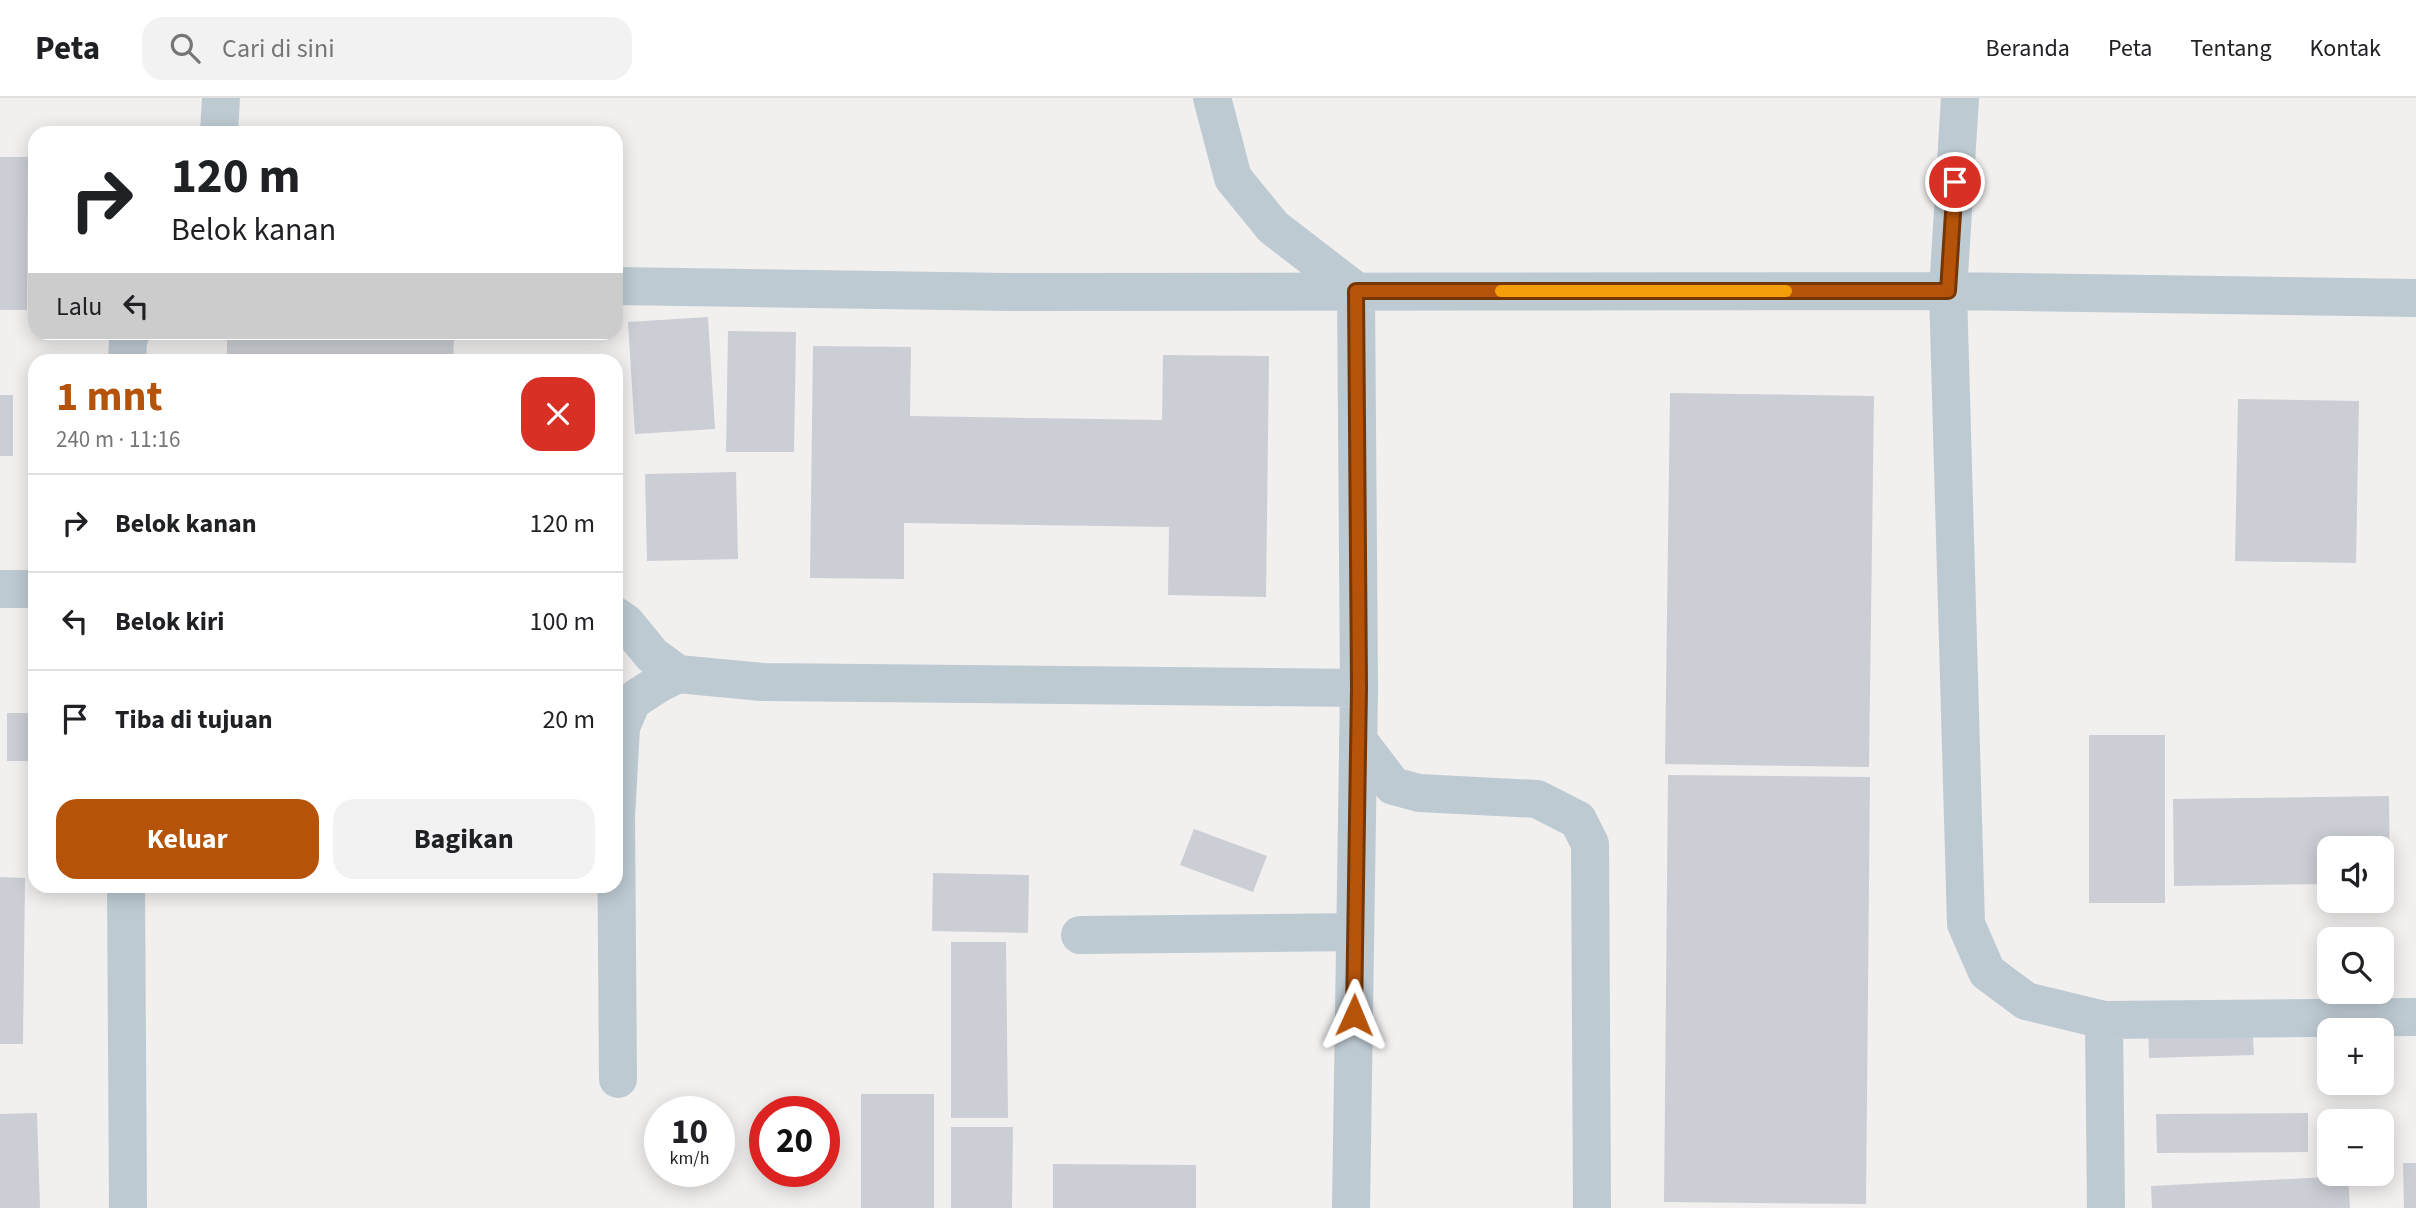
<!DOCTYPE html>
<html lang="id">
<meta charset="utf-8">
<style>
:root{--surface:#fff;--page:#f2f2f2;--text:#202124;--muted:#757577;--line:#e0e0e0;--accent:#b45309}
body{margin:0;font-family:"Source Sans 3",sans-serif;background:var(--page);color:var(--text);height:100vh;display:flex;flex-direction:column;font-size:26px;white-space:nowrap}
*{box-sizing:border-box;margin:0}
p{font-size:23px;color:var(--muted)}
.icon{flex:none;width:38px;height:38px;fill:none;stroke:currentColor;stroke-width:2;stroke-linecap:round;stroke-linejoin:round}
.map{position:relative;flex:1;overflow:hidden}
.drawer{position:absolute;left:28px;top:256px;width:595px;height:539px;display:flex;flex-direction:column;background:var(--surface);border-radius:21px;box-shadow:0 4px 18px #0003}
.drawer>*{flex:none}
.top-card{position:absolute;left:28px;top:28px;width:595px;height:214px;border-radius:21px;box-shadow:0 4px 18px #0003;background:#fff;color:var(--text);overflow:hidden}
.controls{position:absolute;left:2317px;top:738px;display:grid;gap:14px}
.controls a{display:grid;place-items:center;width:77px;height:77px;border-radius:14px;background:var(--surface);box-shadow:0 4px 18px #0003;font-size:35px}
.speed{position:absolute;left:644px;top:998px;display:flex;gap:14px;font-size:35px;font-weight:700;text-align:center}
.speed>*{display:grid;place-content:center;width:91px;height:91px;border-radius:50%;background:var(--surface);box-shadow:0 4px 18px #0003;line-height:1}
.speed small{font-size:18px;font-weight:400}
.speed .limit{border:10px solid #d22;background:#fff;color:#111}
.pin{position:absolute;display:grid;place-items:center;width:60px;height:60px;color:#fff;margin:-30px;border:4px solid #fff;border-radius:50%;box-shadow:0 2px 7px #0007}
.me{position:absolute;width:77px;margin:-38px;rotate:1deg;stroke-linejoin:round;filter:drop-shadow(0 0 5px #0008)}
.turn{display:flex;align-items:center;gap:24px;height:147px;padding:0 28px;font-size:32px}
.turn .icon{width:91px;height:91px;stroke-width:2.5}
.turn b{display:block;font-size:49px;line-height:60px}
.then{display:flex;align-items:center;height:66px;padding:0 28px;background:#0003;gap:14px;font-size:26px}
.round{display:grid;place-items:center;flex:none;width:74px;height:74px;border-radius:21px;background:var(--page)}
.summary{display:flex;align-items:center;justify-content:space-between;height:119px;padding:0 28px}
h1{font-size:42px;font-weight:700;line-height:52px;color:var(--accent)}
.button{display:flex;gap:14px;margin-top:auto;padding:14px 28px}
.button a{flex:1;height:80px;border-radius:21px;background:var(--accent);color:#fff;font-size:28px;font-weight:700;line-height:80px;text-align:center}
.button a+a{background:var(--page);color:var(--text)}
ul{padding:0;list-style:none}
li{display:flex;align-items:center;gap:21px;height:98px;padding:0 28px;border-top:2px solid var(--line)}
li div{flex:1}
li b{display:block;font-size:26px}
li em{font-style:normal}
header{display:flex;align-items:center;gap:42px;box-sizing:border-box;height:98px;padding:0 35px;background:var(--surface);border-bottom:2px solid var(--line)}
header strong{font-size:33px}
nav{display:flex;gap:38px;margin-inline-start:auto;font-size:24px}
.search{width:490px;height:63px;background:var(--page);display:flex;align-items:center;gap:18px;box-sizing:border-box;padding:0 24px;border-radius:21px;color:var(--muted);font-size:26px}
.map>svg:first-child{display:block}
.building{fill:#cbced4}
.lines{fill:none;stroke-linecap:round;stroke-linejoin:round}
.minor{stroke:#becad2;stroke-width:38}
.route-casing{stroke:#753606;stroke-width:18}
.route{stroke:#b45309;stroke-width:12}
.slow{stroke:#f59e0b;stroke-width:12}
</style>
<header>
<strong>Peta</strong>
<div class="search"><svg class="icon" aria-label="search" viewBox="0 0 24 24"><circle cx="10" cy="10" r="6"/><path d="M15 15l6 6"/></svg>Cari di sini</div>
<nav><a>Beranda</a><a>Peta</a><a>Tentang</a><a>Kontak</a></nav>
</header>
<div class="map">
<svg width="2416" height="1110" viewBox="0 0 2416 1110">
<rect width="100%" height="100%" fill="#f2efef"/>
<path class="building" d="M0,59H28L27,212H0Z
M708,219L715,331L635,336L628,224Z
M728,233L796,234L794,354H726Z
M227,240L454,242L453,262H227Z
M813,248L911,249L910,318L1162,322L1163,257L1269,258L1266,499L1168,497L1169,429L904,425V481L810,480Z
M1670,295L1874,298L1869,669L1665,666Z
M0,297H13V358H0Z
M2238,301L2359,303L2356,465L2235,463Z
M736,374L738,461L647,463L645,376Z
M7,615H35V663H7Z
M2089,637H2165V805H2089Z
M1668,677L1870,679L1866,1106L1664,1104Z
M2389,698L2390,785H2382V751H2329V786L2174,788L2173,701Z
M1194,731L1267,758L1253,794L1180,767Z
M933,775L1029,777L1028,835L932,833Z
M0,779L25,780L23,946H0Z
M485,788H566V792L486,794Z
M951,844H1006L1008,1020H951Z
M2252,922L2254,957L2149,960L2148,924Z
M861,996H934V1110H861Z
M37,1015L40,1110H0V1016Z
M2308,1015V1054L2157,1055L2156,1016Z
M951,1029H1013L1012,1110H951Z
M2403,1065H2416V1110H2404Z
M1053,1066L1196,1067V1110H1053Z
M2348,1078L2350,1110H2152L2151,1088Z"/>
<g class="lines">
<path class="minor" d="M1212,0L1233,80L1273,129L1356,193L1359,590L1351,1110
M1960,0L1948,193L1966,826L1987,874L2026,903L2104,922L2416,919
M219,35L221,0
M616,188L1010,194L1948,193L2416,200
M127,262L128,244L131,234
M0,491H35
M616,518L626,525L652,557L678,576L762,584L1359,590
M1358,642L1393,688L1419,695L1537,701L1578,722L1590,746L1592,1110
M126,788L128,1110
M1080,837L1355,834
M2104,922L2106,1110
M618,981L616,719L621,629L632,603L658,586L678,576"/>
</g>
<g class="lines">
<defs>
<path id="route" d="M1354,917L1359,590L1356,193H1948L1955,84"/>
</defs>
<use href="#route" class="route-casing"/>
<use href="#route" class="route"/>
<path class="slow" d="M1501,193H1786"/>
</g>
</svg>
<div class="controls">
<a><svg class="icon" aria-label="sound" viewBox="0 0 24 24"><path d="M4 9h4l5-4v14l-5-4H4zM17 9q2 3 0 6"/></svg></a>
<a><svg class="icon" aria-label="search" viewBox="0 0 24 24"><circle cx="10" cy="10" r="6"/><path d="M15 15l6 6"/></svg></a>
<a>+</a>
<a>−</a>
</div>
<div class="speed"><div>10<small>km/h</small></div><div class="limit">20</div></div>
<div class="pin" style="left:1955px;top:84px;background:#d93025"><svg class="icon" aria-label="arrive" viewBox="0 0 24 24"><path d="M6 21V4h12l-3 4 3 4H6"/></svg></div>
<svg class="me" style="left:1354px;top:917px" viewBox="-20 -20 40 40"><path d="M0-17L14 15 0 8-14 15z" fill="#b45309" stroke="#fff" stroke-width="4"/></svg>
<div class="top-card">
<div class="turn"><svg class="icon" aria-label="right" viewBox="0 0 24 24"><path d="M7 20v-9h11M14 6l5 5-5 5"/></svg><div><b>120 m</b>Belok kanan</div></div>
<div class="then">Lalu<svg class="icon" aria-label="left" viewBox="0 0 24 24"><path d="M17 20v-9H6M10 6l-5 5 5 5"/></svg></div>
</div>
<section class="drawer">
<div class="summary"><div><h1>1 mnt</h1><p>240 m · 11:16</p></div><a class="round" style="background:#d93025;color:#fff"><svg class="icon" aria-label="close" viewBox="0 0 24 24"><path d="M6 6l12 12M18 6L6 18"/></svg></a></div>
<ul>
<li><svg class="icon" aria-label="right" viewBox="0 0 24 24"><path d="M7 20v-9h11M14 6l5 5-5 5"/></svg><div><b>Belok kanan</b></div><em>120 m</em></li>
<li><svg class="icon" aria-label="left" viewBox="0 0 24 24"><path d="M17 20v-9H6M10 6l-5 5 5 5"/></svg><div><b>Belok kiri</b></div><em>100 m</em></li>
<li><svg class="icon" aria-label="arrive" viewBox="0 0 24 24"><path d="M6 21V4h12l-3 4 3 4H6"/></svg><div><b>Tiba di tujuan</b></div><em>20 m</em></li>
</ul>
<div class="button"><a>Keluar</a><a>Bagikan</a></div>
</section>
</div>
